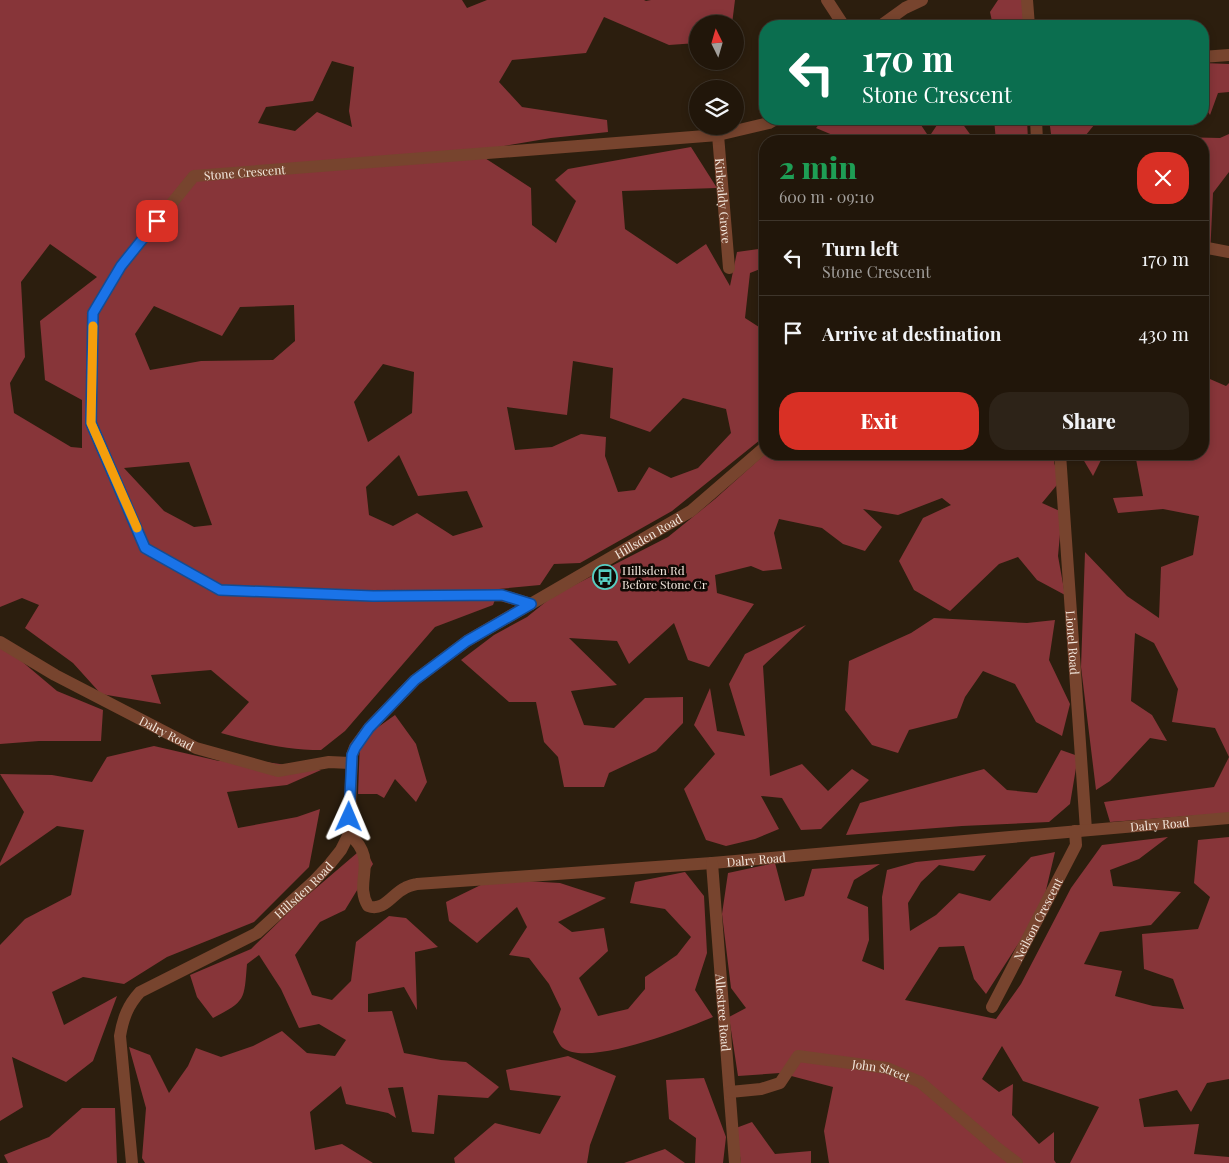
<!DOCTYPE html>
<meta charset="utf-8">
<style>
:root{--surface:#21160a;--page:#2d2318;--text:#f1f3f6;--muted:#a29f9c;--line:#3e352b;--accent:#d93025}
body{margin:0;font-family:"Playfair Display",serif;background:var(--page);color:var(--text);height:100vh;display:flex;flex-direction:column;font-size:19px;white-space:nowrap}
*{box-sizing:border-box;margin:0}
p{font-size:16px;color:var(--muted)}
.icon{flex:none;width:28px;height:28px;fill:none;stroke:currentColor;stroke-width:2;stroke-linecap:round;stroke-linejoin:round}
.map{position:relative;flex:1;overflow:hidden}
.details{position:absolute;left:759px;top:135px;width:450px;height:325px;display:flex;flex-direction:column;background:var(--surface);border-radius:20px;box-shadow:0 2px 8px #0003,0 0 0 1px var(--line)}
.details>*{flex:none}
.top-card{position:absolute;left:759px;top:20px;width:450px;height:105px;border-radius:20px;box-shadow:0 2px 8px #0003,0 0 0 1px var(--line);background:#0b6e4f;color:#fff;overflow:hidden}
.needle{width:32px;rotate:355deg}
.tools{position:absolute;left:689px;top:15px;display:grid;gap:10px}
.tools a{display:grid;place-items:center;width:55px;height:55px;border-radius:50%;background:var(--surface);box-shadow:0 2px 8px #0003,0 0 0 1px var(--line);font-size:25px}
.pin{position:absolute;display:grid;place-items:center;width:42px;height:42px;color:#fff;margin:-21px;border-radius:10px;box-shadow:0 2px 8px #0006}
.me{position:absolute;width:55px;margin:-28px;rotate:1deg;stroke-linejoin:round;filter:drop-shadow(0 0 4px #0008)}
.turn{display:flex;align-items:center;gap:18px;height:105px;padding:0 20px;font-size:22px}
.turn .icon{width:65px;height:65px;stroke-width:2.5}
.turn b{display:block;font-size:35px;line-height:42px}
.round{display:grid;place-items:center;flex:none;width:52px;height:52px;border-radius:20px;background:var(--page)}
.overview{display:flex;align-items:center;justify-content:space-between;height:85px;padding:0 20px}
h1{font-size:30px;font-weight:800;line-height:38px;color:#1e9e55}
.cta{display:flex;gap:10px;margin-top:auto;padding:10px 20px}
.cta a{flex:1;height:58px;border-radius:20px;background:var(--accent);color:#fff;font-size:20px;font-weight:800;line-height:58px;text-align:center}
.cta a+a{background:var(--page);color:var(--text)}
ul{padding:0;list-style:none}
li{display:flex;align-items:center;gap:15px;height:75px;padding:0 20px;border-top:1px solid var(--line)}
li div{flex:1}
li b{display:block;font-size:19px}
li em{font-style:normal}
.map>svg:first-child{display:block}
.forest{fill:#873539;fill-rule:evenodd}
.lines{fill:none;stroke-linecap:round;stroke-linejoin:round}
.minor{stroke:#77442e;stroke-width:12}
.route-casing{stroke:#114b97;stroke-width:12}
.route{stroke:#1a73e8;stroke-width:9}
.slow{stroke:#f59e0b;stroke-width:9}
.labels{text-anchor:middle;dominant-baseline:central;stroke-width:5;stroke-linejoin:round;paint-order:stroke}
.street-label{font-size:12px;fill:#f3e8de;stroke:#0f0904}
.poi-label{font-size:12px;fill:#f3e8de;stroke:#0f0904;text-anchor:start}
</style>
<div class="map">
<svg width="1229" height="1163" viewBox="0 0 1229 1163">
<rect width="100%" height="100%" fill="#2c1e0e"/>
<path class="forest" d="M0,0H462L467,8L487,0H644L646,1L651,0H735L732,24H698L697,43L669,45L604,17L586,53L512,60L499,82L522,107L607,120L608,132L551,138L474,151L531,188L532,225L556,243L576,201L555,180L568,169L691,147L717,188L622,191L625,229L677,264L706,244L730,286L737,252L765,248V267L750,273L745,318L765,331V436L672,511L580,563L554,564L540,585L499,589L493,605L435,627L345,731L321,750C286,750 254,742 221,733L249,702L211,670L151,675L161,704L101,694L73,663L25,628L39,605L22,598L0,607ZM332,61L354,67L349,111L352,127L317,112L295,131L258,123L266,107L313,101ZM50,244L97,277L40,321L45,380L82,400V448L71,447L14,413L10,383L25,357L21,282ZM294,305L295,341L273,360L201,361L150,370L135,334L154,306L222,336L240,307ZM573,361L613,368L610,418L650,432L683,398L726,409L731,433L698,468L671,478L649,467L635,490L618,492L605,456L606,437L581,434L552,447L515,450L507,407L567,415ZM383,364L414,372L412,413L368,442L354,402ZM399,455L418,496L467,491L483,527L453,536L417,513L393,526L369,515L366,487ZM189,462L212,525L194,527L164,511L124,468Z
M998,0H1025L1024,26H993L990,12Z
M1203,63L1229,64V92L1218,93L1210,115L1203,104Z
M824,119H917L929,137L941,119H959L975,141H838L835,136L816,128Z
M994,119H1027L1028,141H996Z
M1049,119H1099L1081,141H1052Z
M1229,134V172L1213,193L1210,256L1203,253L1202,141H1174L1178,137L1220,138Z
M1203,376L1226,386L1229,383V813L1110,822L1104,802L1214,787L1229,757L1215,728L1172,722L1178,689L1154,643L1135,633L1131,701L1152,715L1167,741L1150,738L1110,781L1096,790L1081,667L1085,552L1127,596L1159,618L1161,567L1193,555L1199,516L1163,509L1118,513L1113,498L1143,496L1135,454H1202Z
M765,454H1055L1054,463L1061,480L1042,503L1062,512L1058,556L1065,595L1037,580L1018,557L999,564L950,611L914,590L899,561L923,518L951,505L942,498L898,515L863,509L882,527L865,551L843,544L822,528L779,519L774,533L782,569L763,571L751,566L715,575L717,593L754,604L709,667L688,660L674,623L629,664L617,641L569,638L617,685L571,691L584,725L614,728L645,698L683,697V723L656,751L609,773L604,787H564L558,757L544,742L536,702H509L461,660L494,635L527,617L553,596L668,537L715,499Z
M1080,454H1104L1093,476Z
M934,618L1027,623L1055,620L1049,660L1070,704L1062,736L1036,722L1015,684L983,671L965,697L957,718L909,730L898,753L872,745L845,710L849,661L911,633Z
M806,625L763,666L770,776L802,764L828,791L852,769L869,780L821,829L801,830L782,798L761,796L779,829L755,839L726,846L706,840L684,789L715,754L694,725L710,688L717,731L745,736L729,684L745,654Z
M0,643L57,691L103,710L101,741H39L0,744Z
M395,715L416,744L427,782L416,802L395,779L384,798L377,794H358L360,740Z
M154,746L219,761L266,762L321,770L287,785L227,792L238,828L297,817L320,809L309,867L254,922L167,957L124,984L83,977L52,992L64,1025L117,996L93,1061L66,1082L12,1057L23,1107L0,1121V945L25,919L71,895L84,830L57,826L0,866V863L24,812L0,774L52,775L92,782L107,757Z
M1061,750L1078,756L1070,804L1049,822L962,826L846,835L860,803L984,769L1007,790L1037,793Z
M1168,837L1139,859L1110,870L1113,886L1181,892L1151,925L1100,932L1084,964L1122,971L1115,996L1153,1006L1184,1009L1173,979L1144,969L1142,934L1198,929L1210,897L1194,883L1198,840L1229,837V1079L1207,1083L1191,1112L1177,1090L1139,1099L1144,1127L1199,1124L1194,1154L1229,1157V1163H1070L1099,1107L1023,1081L1002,1046L982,1079L999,1092L1013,1084L1012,1115L1039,1144L1054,1132V1160L1056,1163H829L824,1131L833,1087L780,1073L738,1076L729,1017L746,1008L731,988L722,914L728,873L775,863L785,901L804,896L812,869L880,864L854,880L847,898L868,907L869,940L862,961L884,970L882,897L887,870L916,862L986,855L974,871L939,865L921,882L908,903L910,931L936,915L959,893L990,901L1031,857L1055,852L1042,907L986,994L974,979L964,946L939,947L905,1000L996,1019L1021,984L1071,888L1102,845Z
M364,847L373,864L345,910L320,922L295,955L312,995L332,1000L351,981L356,942L389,916L406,918L438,947L415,952L417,1010L404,987L368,994V1012L392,1011L404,1053L441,1060L466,1062L499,1087L488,1098L438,1095L434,1134L412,1132L403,1087L388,1088L396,1118L388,1113L346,1104L341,1086L310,1112L315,1150L342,1144L373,1163H145L142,1158L146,1108L129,1047L150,1055L169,1093L188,1066L196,1048L221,1057L253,1046L282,1031L307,1053L335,1056L346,1040L319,1024L299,1028L281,989L259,955L247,964C244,1000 246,1001 213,1018L197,997L190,975L251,949L295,906Z
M685,872L704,896L707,953L695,990L713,1017C685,1029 588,1067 563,1048C559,1045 556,1037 553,1032L561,1009L549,984L529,958L509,955L527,927L517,907L477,943L449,921L446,902L493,879L560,883L606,898L558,922L572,932L604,928L608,951L579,978L598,1016L628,1009L645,989V977L677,955L691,937L665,909L630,903L635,882Z
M568,1056L616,1076L590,1145L587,1163H455L454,1158L495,1123L540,1134L561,1096L510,1090L506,1070Z
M704,1078L726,1137L723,1163H695L696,1138L669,1119L666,1080Z
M82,1108H115L117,1163H8L4,1155L49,1137Z
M752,1122L775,1154L811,1151V1163H741L736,1128Z
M665,1149L685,1163H624Z"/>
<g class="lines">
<g class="minor">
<path d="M827,0L844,26"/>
<path d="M1027,0L1029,26"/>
<path d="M880,26L905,8L922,0"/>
<path d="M1202,57L1229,55"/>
<path d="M1036,119L1037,141"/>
<path id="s1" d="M718,135L729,268"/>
<path d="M1202,247L1229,252"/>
<path id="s2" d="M1060,454L1086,830"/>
<path id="s3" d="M531,604L501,595L373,596L220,590L145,548L91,423L93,313L121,266L194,176L718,135L769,123L776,119"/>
<path id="s4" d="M0,642L55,675L196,748L278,771L329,762L350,763"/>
<path id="s5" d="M349,834C380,861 353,881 368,906C384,912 392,894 405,888C408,886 413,885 417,884L712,863L1229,818"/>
<path id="s6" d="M712,863L735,1163"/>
<path id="s7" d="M992,1007L1076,845L1075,831"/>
<path id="s8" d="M730,1092L761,1089L780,1083L798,1056L887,1068L920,1082L996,1147L1017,1163"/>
<path id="s9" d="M132,1163L120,1036C123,1018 128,1005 140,992L257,933L313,882L329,865L341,850L349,834L352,755L355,747L369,728L415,680L467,641L691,511L765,447"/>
</g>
</g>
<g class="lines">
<defs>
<path id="route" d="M157,221L121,266L93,313L91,423L145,548L220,590L373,596L502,595L531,604L467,641L415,680L369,728L355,748L352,755L349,817"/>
</defs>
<use href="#route" class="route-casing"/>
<use href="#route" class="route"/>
<path class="slow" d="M93,326L91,423L137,528"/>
</g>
<defs>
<symbol id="bus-ring" viewBox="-11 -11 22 22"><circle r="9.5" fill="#0f0904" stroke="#57cec2" stroke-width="1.5"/><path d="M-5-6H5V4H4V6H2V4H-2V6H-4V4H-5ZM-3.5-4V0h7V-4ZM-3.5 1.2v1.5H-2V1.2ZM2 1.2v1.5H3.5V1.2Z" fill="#57cec2"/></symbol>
</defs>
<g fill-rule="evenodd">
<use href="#bus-ring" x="591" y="563" width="28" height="28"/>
</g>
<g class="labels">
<g class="street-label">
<text stroke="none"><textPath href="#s3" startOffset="866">Stone Crescent</textPath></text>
<text stroke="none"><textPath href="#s1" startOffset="66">Kirkcaldy Grove</textPath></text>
<text stroke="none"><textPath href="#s9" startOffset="896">Hillsden Road</textPath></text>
<text stroke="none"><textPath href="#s2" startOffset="189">Lionel Road</textPath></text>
<text stroke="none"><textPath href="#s4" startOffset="190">Dalry Road</textPath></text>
<text stroke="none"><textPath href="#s5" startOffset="879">Dalry Road</textPath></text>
<text stroke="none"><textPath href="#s5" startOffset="474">Dalry Road</textPath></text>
<text stroke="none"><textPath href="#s9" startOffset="371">Hillsden Road</textPath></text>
<text stroke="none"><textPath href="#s7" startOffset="99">Neilson Crescent</textPath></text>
<text stroke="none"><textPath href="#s6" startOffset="150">Allestree Road</textPath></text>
<text stroke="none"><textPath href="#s8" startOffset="168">John Street</textPath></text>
</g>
<g class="poi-label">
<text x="622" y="570">Hillsden Rd<tspan x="622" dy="14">Before Stone Cr</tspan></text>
</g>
</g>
</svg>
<div class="tools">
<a><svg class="needle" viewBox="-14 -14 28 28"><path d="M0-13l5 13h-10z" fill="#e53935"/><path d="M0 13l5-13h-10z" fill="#a29f9c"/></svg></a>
<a><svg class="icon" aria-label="layers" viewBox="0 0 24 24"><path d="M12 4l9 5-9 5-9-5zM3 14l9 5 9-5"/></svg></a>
</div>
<div class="pin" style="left:157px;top:221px;background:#d93025"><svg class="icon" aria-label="arrive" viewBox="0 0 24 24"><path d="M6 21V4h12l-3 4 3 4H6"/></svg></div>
<svg class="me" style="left:349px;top:817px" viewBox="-20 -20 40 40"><path d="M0-17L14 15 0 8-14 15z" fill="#1a73e8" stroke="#fff" stroke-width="4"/></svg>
<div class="top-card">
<div class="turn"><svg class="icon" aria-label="left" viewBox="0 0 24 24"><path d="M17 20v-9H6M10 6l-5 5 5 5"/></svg><div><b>170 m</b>Stone Crescent</div></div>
</div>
<section class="details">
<div class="overview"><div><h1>2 min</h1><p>600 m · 09:10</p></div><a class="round" style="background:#d93025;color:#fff"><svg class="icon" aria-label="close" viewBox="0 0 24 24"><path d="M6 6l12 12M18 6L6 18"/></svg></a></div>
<ul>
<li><svg class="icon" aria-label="left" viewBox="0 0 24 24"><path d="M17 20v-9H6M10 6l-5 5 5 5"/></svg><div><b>Turn left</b><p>Stone Crescent</p></div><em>170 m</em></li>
<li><svg class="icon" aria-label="arrive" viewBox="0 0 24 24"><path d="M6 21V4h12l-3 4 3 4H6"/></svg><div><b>Arrive at destination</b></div><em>430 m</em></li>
</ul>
<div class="cta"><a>Exit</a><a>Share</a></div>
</section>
</div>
